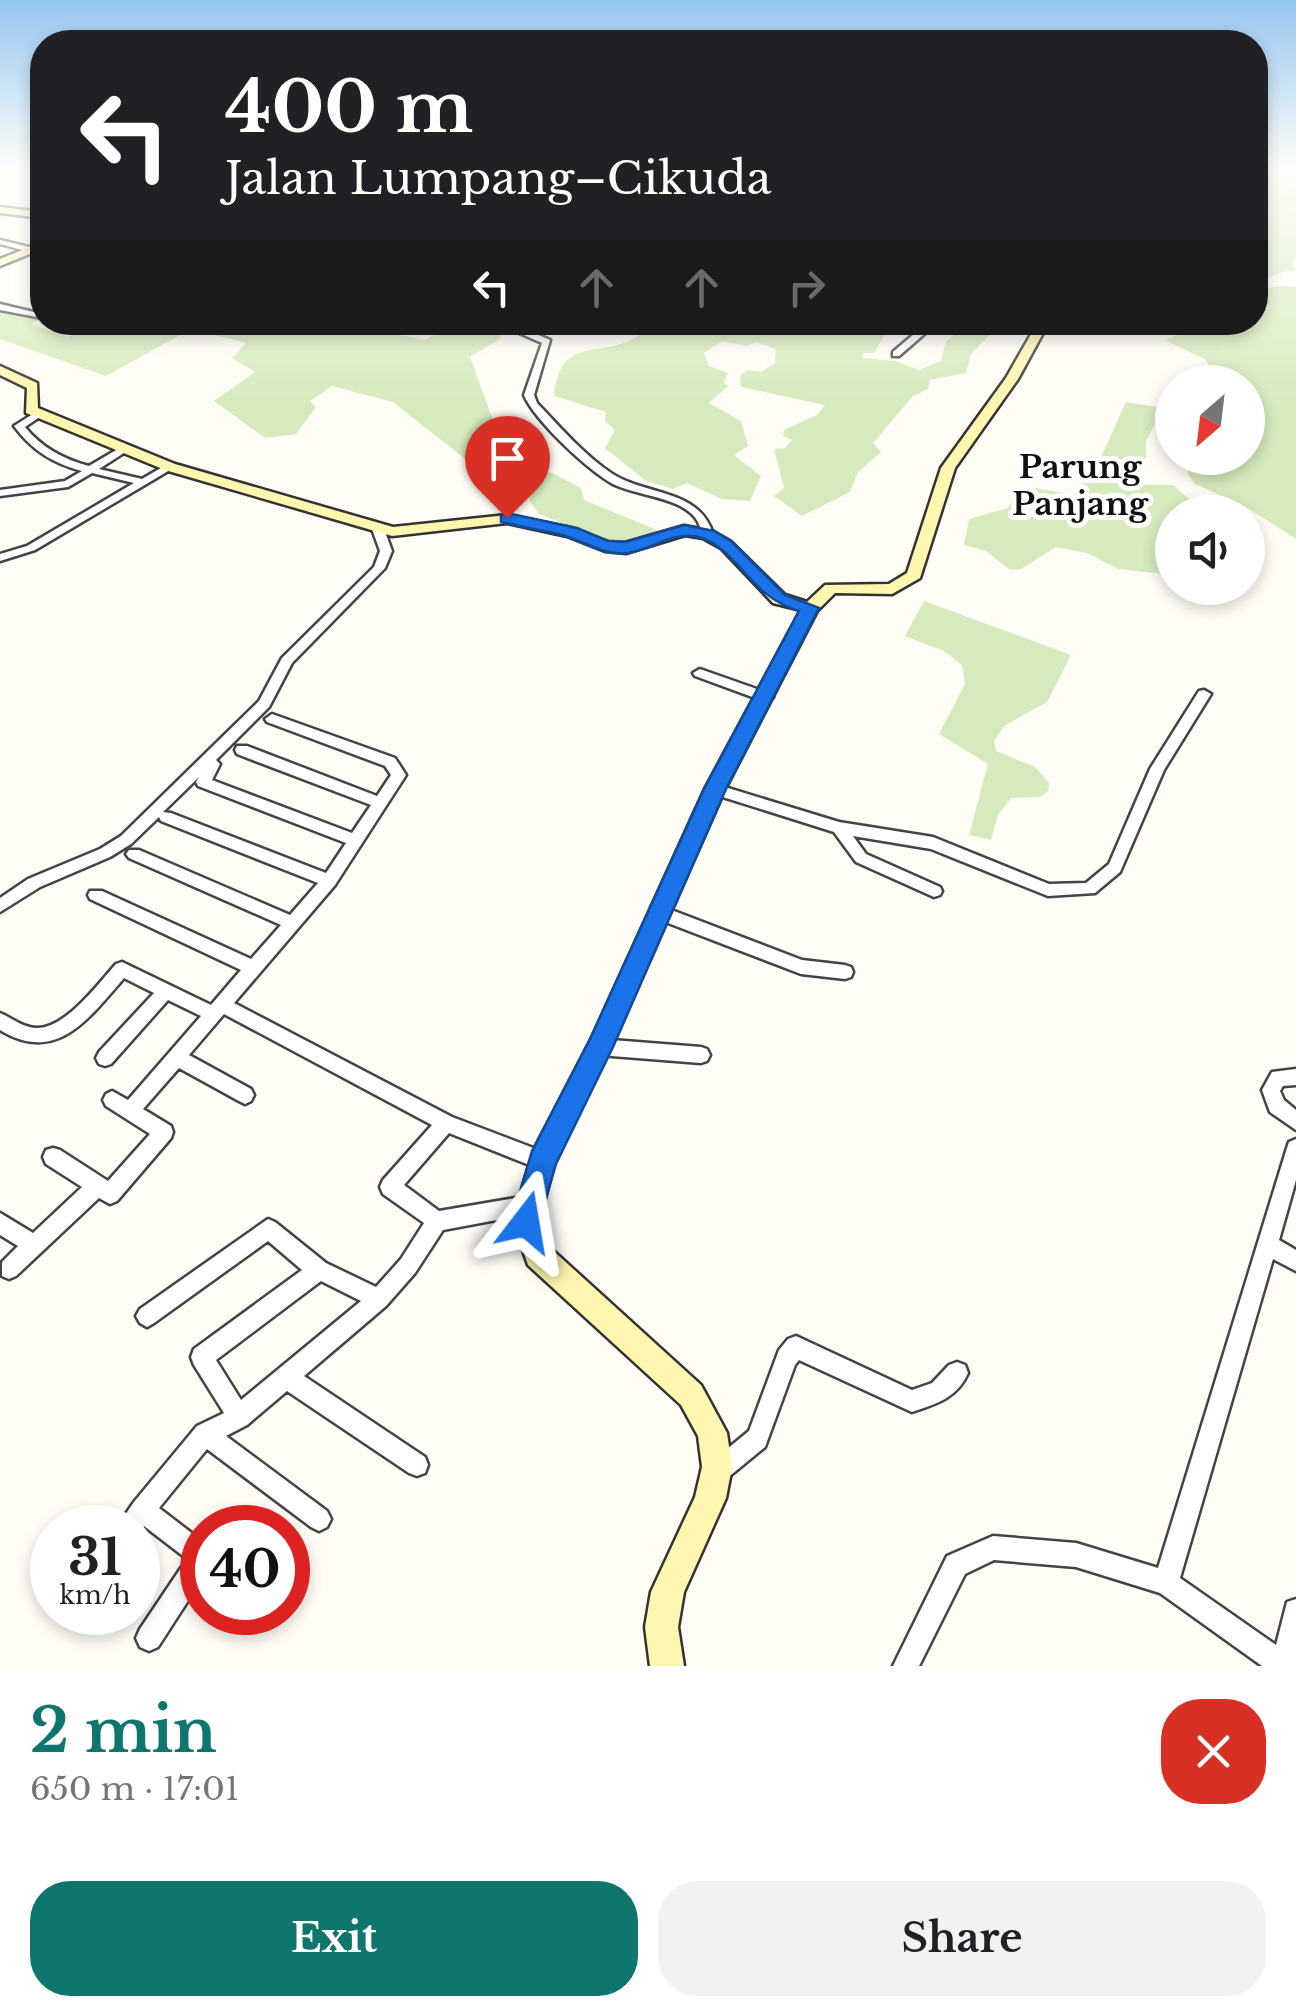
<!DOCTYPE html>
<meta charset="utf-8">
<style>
:root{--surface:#fff;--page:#f2f2f2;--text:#202124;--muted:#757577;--accent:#0f766e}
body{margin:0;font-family:"Libre Baskerville",serif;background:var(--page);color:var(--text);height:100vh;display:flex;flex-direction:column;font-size:38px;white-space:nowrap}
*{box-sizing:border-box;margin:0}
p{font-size:32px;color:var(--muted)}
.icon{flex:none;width:55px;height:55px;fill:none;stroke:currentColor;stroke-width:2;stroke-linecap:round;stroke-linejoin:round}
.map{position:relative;height:1666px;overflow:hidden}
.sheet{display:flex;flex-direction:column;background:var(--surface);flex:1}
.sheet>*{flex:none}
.guide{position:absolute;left:30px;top:30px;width:1238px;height:305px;border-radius:40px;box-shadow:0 5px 15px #0003;background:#202124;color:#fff;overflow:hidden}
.needle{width:65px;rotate:208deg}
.controls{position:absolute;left:1155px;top:365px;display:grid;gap:20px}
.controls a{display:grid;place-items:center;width:110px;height:110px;border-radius:50%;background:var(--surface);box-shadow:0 5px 15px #0003;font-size:50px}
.speed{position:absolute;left:30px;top:1505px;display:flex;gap:20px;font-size:50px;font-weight:700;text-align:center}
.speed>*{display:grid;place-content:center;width:130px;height:130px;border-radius:50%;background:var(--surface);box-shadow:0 5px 15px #0003;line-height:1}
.speed small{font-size:25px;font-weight:400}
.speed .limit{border:15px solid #d22;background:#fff;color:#111}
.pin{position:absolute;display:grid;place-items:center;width:85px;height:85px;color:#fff;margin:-102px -42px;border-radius:50% 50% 50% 0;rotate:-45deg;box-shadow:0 0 10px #0007}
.pin .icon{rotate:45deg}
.me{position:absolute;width:110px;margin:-55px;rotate:14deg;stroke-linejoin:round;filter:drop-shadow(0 0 8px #0008)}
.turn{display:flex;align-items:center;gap:35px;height:210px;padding:0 30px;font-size:45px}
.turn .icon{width:130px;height:130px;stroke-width:2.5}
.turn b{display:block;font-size:70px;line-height:85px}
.lanes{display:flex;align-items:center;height:95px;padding:0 30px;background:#0003;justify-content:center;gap:50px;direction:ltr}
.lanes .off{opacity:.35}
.round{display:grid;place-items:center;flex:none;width:105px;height:105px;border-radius:40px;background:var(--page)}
.summary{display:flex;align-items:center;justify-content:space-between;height:170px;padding:0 30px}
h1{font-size:60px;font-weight:700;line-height:75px;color:var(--accent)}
.primary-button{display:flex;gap:20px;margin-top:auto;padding:20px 30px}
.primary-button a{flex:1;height:115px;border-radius:40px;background:var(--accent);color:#fff;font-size:40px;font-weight:700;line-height:115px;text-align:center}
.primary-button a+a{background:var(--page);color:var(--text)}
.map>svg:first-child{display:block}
.green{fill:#d5ebbd}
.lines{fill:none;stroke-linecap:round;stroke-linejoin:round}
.street-casing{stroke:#444;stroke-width:5}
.secondary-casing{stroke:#333;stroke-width:5}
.street{fill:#fff;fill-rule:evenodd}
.secondary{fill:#fff6b0;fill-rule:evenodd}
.route{fill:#1a73e8;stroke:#114b97;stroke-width:2.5}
.labels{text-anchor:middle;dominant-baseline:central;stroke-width:10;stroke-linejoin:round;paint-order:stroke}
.far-district-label{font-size:32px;font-weight:bold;fill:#111;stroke:#fff}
</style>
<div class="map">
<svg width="1296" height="1666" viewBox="0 0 1296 1666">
<rect width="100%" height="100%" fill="#fffdf5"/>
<path class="green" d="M1255,172H1296V259L1292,261L1296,271C1279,269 1271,280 1255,280Z
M1283,286L1296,287V539L1243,505L1195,484L1188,474L1189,458H1248V382H1218L1206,360L1165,340L1210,323L1255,322V290Z
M0,310L41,319L32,324L67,337L112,322L339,323L425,340L456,323L501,330L500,339L470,357L498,434L490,443L498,456L552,473L581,488L584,500L659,531L635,542L609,541L539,514L529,500L534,487L531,481L469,462L393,402L332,386L310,401L316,407L296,434L265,438L214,401L255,372L232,358L246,343L191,329L106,376L0,339Z
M627,323H906L885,334L874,353H863V358L896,361L919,370L941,361L946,341L961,331L964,323H1001L971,354L966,373L930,380L928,389L913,396L873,443L881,452L858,472L850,492L802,516L774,496L784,488L774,449L785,448L792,440L783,436L784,430L817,415L825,405L741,387L740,376L747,370L761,372L775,363L776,349L756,342L747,346L722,341L704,353L709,366L728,373L724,382L728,386L709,403L741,421L748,446L734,455L761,476L750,501L722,499L687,483L673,489L646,481L605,448L615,430L605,421L606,412L554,396C561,333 600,360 638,336Z
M1126,402L1163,408L1146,441V458L1135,467L1129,485H1173L1195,504L1216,512H1172V575L1118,569L1087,553L1056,547L1021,569L1010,570L986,551L964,545L969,519L1008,508L1022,486L1088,497L1078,476L1096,468Z
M924,601L1071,655L1047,702L1004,726L994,741L996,751L1035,767L1049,783L1048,791L1040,797L1011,798L998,815L991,840L969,835L988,764L939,734L965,684L962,665L944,651L905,636Z"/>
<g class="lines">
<defs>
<path id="street" d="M0,240L33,248L34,250L30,252L0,244Z
M0,304L42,314V318L0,310Z
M69,322H82V323L78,326Z
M421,322H461L513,327L510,322H519L522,328L550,340L534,395L537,403C560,427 583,454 611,473C645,496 699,488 713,534L711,536H703C701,532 700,526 698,522C685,497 636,496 613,484C588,470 535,421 524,395L542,343L517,332Z
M928,322H938L899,356H893V352Z
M36,412L44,414L25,427C42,448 63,459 89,466L123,446L127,447V451L99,469L142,479L166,465L175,467L35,550L0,561V554L27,546L134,483L92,473L68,487L0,496V490L65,481L82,471C52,463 32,450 14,426Z
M378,526L384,529L392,551L385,568L292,663L269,707L216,760L220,764L212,780L352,833L371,805L237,754L235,750L237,746H247L377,796L391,775L385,766L267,722L265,719L272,714L395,758L406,775L335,885L234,1003L452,1117L549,1154L552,1161L549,1168L542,1170L449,1133L404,1185L439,1211L527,1196L534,1199L537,1206L534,1213L443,1230L415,1273L386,1306L304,1376L425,1457L428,1465L425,1473L417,1476L409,1473L287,1391L247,1425L226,1436L327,1511L331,1519L327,1527L319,1531L311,1527L207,1449L159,1508L202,1541V1579L158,1647L149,1651L140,1647L136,1638L140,1629L187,1559L144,1526L138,1535V1528H116L134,1502L197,1426L224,1413L194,1365L191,1357L194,1349L302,1270L268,1241L154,1323L147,1327L140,1323L136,1316L140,1309L268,1219L275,1222L326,1263L376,1287L401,1259L424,1223L383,1194L380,1187L383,1180L432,1125L224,1014L189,1055L251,1089L254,1095L251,1101L245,1104L239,1101L179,1068L143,1109L171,1126L173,1132L171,1138L117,1201L110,1204L99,1198L16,1276L9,1279L2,1276V1262L18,1246L0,1235V1213L33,1233L82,1187L46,1164L43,1157L46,1150L53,1148L60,1150L108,1181L150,1134L106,1106L103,1100L106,1094L112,1091L128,1100L201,1016L168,1000L111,1064L105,1066L99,1064L96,1058L99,1052L154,993L124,978C89,1018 57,1065 0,1030V1013C12,1018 23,1028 37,1028C66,1028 98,984 116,964L122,962L211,1005L241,970L90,899L88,895L90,891H102L251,959L281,925L129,858L126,854L129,850H139L290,915L318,883L161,821L159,817L131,844L110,857L40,887L0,912V898L28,879L100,849L121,836L259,701L282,658L374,567L380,551L372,529ZM199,777L196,782L198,786L346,843L326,873L171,813L163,812ZM321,1281L361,1301L241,1400L216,1360Z
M700,669L771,694L773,697L766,702L695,676L693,673Z
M1204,690L1211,694L1164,770L1120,872L1095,893L1048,896L931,849L853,836L866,854L940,887L942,891L940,895L934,897L856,862L834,832L710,793L708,789L715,784L839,822L933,837L1049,884L1086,883L1109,864L1150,769L1199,691Z
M661,906L802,960L845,965L851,967L853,972L851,977L845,979L801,974L655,918L653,913L655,908Z
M599,1039L701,1047L707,1049L710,1055L707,1061L701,1063L599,1055L593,1053L590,1047L593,1041Z
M1296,1069V1085L1283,1086L1280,1091L1284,1100L1296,1110V1130L1270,1112L1262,1090L1272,1072Z
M1296,1139V1180L1279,1240L1296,1250V1271L1273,1259L1180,1578L1276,1645L1287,1602L1296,1599V1666H1262L1160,1593L1076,1567L994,1560L965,1574L919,1666H893L947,1556L993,1536L1076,1543L1158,1568L1287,1148L1289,1142Z
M796,1336L912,1390L932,1383L949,1365L957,1362L965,1365L968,1373C957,1398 936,1404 912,1412L799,1360L795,1365L765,1447L726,1479L718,1482L710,1479L707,1471L710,1463L749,1431L779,1350L788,1339Z"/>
<path id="secondary" d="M0,207L42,212V218L0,213Z
M42,242V249L0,266V259Z
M1038,322H1049L1018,379L955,468L920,578L892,594L835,593L817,611L725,789L611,1047L554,1163L539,1222L548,1246L701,1385L727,1433L732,1467L726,1498L684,1592L678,1627L684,1666H650L645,1627L651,1592L695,1497L702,1467L698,1436L681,1405L528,1265L513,1222L533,1152L591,1040L705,789L801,610L773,603L721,548L703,538L685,535L626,553L605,551L567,536L507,523L392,536L165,470L26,413L27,388L0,375V366L37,383L38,408L175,464L393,527L507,515L571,528L608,542L625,543L684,526L712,531L731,542L785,595L807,602L825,585L889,584L907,573L941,468L1006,378Z"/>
</defs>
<use href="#street" class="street-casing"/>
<use href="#secondary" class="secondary-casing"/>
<use href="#street" class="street"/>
<use href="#secondary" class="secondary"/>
</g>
<linearGradient id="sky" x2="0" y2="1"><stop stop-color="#95c6ee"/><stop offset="0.42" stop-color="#fffefa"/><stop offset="1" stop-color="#fffefa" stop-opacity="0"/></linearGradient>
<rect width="1296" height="405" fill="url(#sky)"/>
<path class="route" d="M507,513L577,528L608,541L626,542L684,525L714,531L732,542L785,595L819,608L726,789L613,1047L556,1164L536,1233L526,1237L515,1233L511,1222L532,1151L590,1039L704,789L799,611C749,596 741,553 702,538C677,529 653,549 628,553C603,556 584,541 562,535C542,530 521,527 501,522V515Z"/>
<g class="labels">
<g class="far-district-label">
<text x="1080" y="467">Parung<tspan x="1080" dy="37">Panjang</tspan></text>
</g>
</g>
</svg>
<div class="controls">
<a><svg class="needle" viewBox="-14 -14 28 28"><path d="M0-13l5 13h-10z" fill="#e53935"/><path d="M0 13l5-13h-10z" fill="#757577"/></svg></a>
<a><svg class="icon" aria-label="sound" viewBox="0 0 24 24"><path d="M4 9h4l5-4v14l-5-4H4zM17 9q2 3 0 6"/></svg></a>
</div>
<div class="speed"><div>31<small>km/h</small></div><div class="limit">40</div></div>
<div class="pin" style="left:507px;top:518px;background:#d93025"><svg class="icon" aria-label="arrive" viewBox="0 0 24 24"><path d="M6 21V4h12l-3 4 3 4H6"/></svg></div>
<svg class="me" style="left:526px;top:1222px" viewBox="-20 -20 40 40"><path d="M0-17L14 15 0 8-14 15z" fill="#1a73e8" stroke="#fff" stroke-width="4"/></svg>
<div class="guide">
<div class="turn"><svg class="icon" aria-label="left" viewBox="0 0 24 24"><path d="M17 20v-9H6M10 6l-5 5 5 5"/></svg><div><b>400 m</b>Jalan Lumpang–Cikuda</div></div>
<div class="lanes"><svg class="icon" aria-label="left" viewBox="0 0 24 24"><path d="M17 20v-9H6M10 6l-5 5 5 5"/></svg><svg class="icon off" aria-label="ahead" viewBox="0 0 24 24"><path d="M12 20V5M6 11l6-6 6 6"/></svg><svg class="icon off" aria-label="ahead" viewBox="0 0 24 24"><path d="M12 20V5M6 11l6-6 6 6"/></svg><svg class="icon off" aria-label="right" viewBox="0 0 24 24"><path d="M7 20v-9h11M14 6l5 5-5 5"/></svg></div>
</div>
</div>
<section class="sheet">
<div class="summary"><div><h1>2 min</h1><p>650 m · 17:01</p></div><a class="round" style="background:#d93025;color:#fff"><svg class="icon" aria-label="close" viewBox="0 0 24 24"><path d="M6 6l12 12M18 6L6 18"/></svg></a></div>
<div class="primary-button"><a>Exit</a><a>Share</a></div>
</section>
